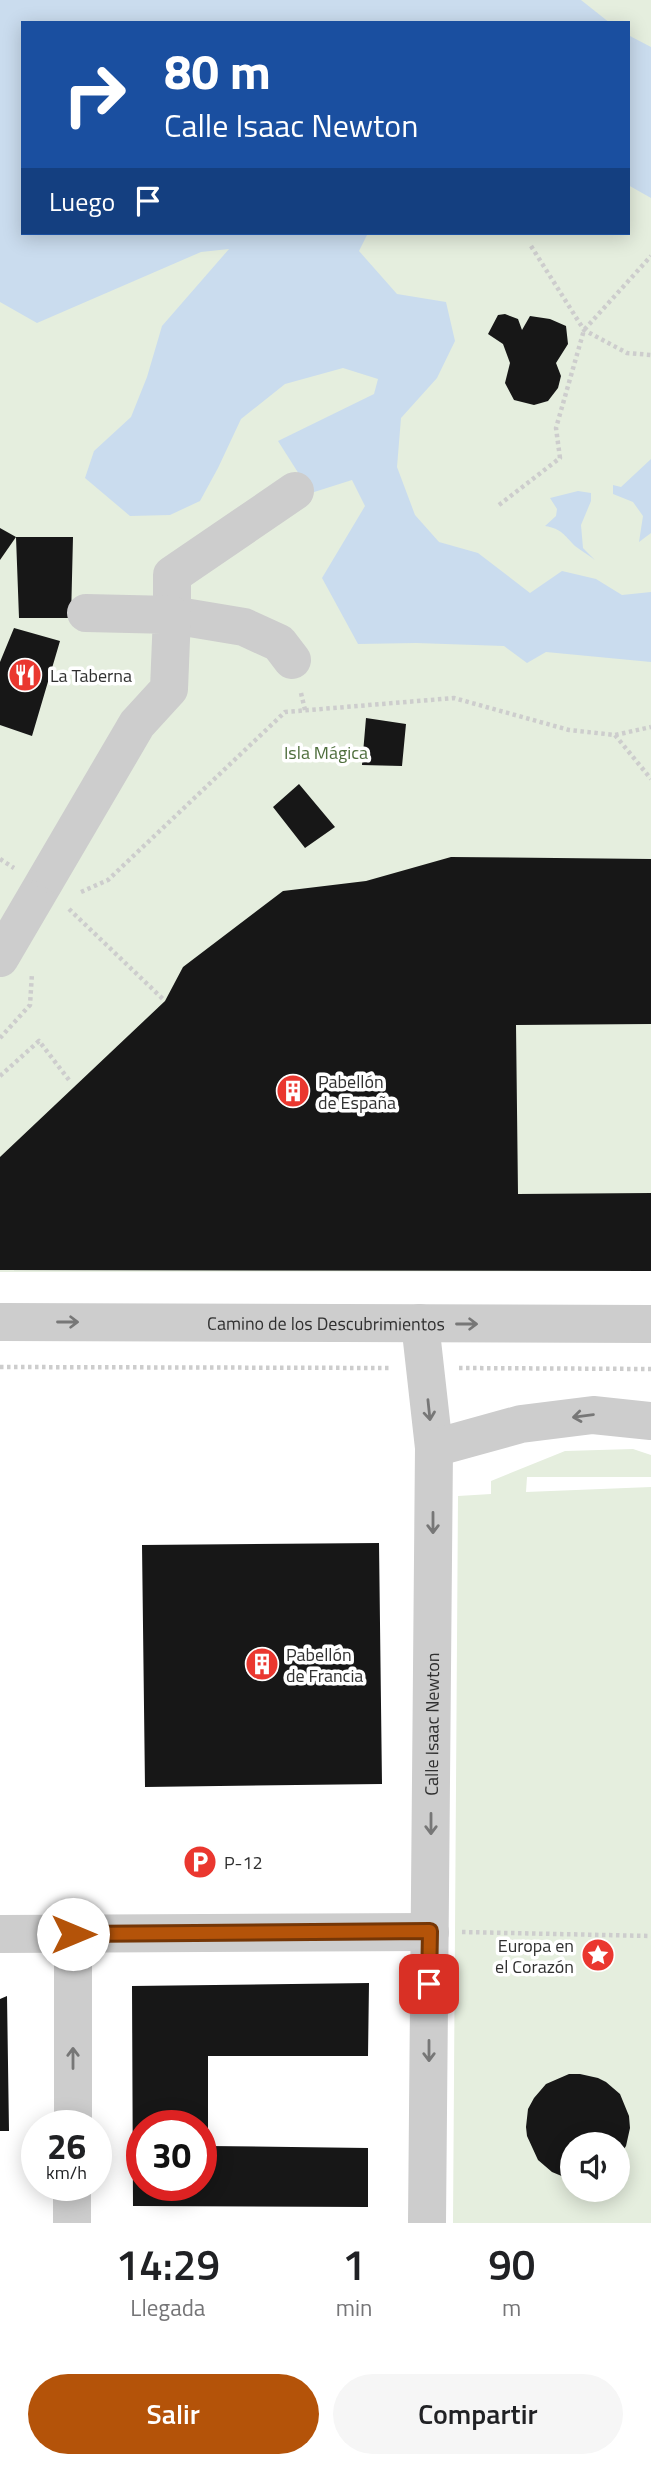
<!DOCTYPE html>
<html lang="es">
<meta charset="utf-8">
<style>
:root{--surface:#fff;--page:#f6f6f6;--text:#202124;--muted:#757577;--accent:#b45309}
body{margin:0;font-family:"Titillium Web",sans-serif;background:var(--page);color:var(--text);height:100vh;display:flex;flex-direction:column;font-size:26px;white-space:nowrap}
*{box-sizing:border-box;margin:0}
p{font-size:23px;color:var(--muted)}
.icon{flex:none;width:38px;height:38px;fill:none;stroke:currentColor;stroke-width:2;stroke-linecap:round;stroke-linejoin:round}
.map{position:relative;height:2223px;overflow:hidden}
.sheet{display:flex;flex-direction:column;background:var(--surface);flex:1}
.sheet>*{flex:none}
.top-card{position:absolute;left:21px;top:21px;width:609px;height:214px;border-radius:0px;box-shadow:0 4px 18px #0003;background:#1a4fa0;color:#fff;overflow:hidden}
.tools{position:absolute;left:560px;top:2132px;display:grid;gap:14px}
.tools a{display:grid;place-items:center;width:70px;height:70px;border-radius:50%;background:var(--surface);box-shadow:0 4px 18px #0003;font-size:35px}
.speed{position:absolute;left:21px;top:2110px;display:flex;gap:14px;font-size:35px;font-weight:700;text-align:center}
.speed>*{display:grid;place-content:center;width:91px;height:91px;border-radius:50%;background:var(--surface);box-shadow:0 4px 18px #0003;line-height:1}
.speed small{font-size:18px;font-weight:400}
.speed .limit{border:10px solid #d22;background:#fff;color:#111}
.pin{position:absolute;display:grid;place-items:center;width:60px;height:60px;color:#fff;margin:-30px;border-radius:14px;box-shadow:0 4px 10px #0006}
.me{position:absolute;width:77px;margin:-38px;rotate:90deg;stroke-linejoin:round;filter:drop-shadow(0 0 5px #0008)}
.turn{display:flex;align-items:center;gap:24px;height:147px;padding:0 28px;font-size:32px}
.turn .icon{width:91px;height:91px;stroke-width:2.5}
.turn b{display:block;font-size:49px;line-height:60px}
.then{display:flex;align-items:center;height:66px;padding:0 28px;background:#0003;gap:14px;font-size:26px}
.eta{display:flex;justify-content:space-evenly;align-items:center;height:119px;text-align:center}
.eta b{font-size:42px;font-weight:600;line-height:49px}
.cta{display:flex;gap:14px;margin-top:auto;padding:14px 28px}
.cta a{flex:1;height:80px;border-radius:42px;background:var(--accent);color:#fff;font-size:28px;font-weight:600;line-height:80px;text-align:center}
.cta a+a{background:var(--page);color:var(--text)}
.map>svg:first-child{display:block}
.green{fill:#e5eede;fill-rule:evenodd}
.water{fill:#cadcee}
.building{fill:#171717;fill-rule:evenodd}
.lines{fill:none;stroke-linecap:round;stroke-linejoin:round}
.path{stroke:#cdcdcd;stroke-width:4.5;stroke-dasharray:3.5 3.5;stroke-linecap:butt}
.minor{stroke:#cdcdcd;stroke-width:38}
.path-bridge{stroke:#cdcdcd;stroke-width:4.5;stroke-dasharray:3.5 3.5;stroke-linecap:butt}
.oneway{stroke:#777}
.route-casing{stroke:#753606;stroke-width:18}
.route{stroke:#b45309;stroke-width:12}
.labels{text-anchor:middle;dominant-baseline:central;stroke-width:7;stroke-linejoin:round;paint-order:stroke}
.poi-label{font-size:18px;fill:#303030;stroke:#fff;text-anchor:start}
.park-label{font-size:18px;fill:#4e6e3c;stroke:#fff}
.street-label{font-size:18px;fill:#303030;stroke:#fff}
</style>
<div class="map">
<svg width="651" height="2223" viewBox="0 0 651 2223">
<rect width="100%" height="100%" fill="#fff"/>
<path class="green" d="M0,0H651V1271L0,1272ZM23,23H628V233H23Z
M633,1449L651,1455V1477H527L526,1492L651,1487V2223H453L458,1496L491,1494V1481L565,1451ZM572,2144H618V2189H572Z"/>
<path class="water" d="M0,0H581L610,23H23V233H368L359,251L397,294L446,302L455,341L437,378L401,418L397,467L415,515L439,542L478,553L530,593L562,571L596,579L622,595L651,592V662L546,652L527,663L504,646L416,643L358,644L322,578L365,506L352,480L311,493L278,441L374,394L378,379L343,368L285,384L241,419L218,468L200,501L170,515L130,516L85,478L94,451L131,417L147,377L162,326L229,249L201,252L37,323L0,302Z
M628,35L651,47V198L628,185Z
M651,459V533L639,542L643,516L633,502L613,494V485L621,487Z
M578,491L591,493V501L581,525L583,548L595,560C589,555 581,551 575,546C564,535 562,529 545,526L556,516L557,509L550,498Z"/>
<path class="building" d="M505,314L518,319L522,330L530,316L550,319L566,326L568,344L556,363L561,376L558,388L548,401L534,405L514,400L505,383L510,363L503,344L488,334L498,315Z
M0,528L16,537H73L71,618H19L16,537L0,560Z
M14,628L60,641L32,736L0,725V662Z
M366,718L406,724L402,766L362,765Z
M299,784L335,827L305,848L273,807Z
M451,857L651,859V1024L516,1025L518,1194L651,1193V1271L0,1270V1157L165,1001L183,967L283,891L366,881Z
M379,1543L382,1784L145,1787L142,1545Z
M369,1983L368,2056H208V2146L368,2148V2207L133,2206L132,1986ZM142,2126H201V2186H142Z
M7,1996L9,2131H0V1999Z
M569,2074H580L598,2078L606,2082L620,2094L629,2116L630,2128L626,2146L618,2158V2144H572V2177H564L552,2172L538,2160L527,2136L526,2127L528,2109L534,2098L546,2084Z"/>
<g class="lines">
<path class="path" d="M531,246L584,330L627,353L651,355
M499,505L560,458L556,428L584,330L651,256
M301,693L305,710
M615,735L651,779
M0,859L14,868
M81,892L108,880L285,712L454,698L569,730L615,735L651,727
M69,909L165,1001
M0,1038L30,1005L32,973
M0,1076L39,1041L69,1080
M0,1367L391,1368
M459,1368L651,1369
M462,1932L651,1936"/>
<g class="minor">
<path d="M292,660L279,643L244,627L172,615V575L295,491"/>
<path d="M0,958L137,724L169,689L172,615L86,613"/>
<path id="s1" d="M0,1322L651,1324"/>
<path d="M420,1323L434,1448"/>
<path d="M0,1934L430,1932"/>
<path d="M73,2126V1934"/>
<path d="M72,2223V2186"/>
<path id="s2" d="M427,2223L434,1448L521,1424L593,1415L651,1421"/>
</g>
<path class="path-bridge" d="M27,877L52,894"/>
</g>
<defs><path id="oneway-shaft" d="M-6 0H5M1.5-3L5.5 0L1.5 3" fill="none" stroke-width="1.6" stroke-linecap="round" stroke-linejoin="round" transform="scale(1.75)"/></defs>
<g class="oneway">
<use href="#oneway-shaft" transform="translate(68 1322)"/>
<use href="#oneway-shaft" transform="translate(467 1324)"/>
<use href="#oneway-shaft" transform="translate(429 1410) rotate(84)"/>
<use href="#oneway-shaft" transform="translate(583 1416) rotate(173)"/>
<use href="#oneway-shaft" transform="translate(433 1523) rotate(90)"/>
<use href="#oneway-shaft" transform="translate(431 1824) rotate(90)"/>
<use href="#oneway-shaft" transform="translate(429 2051) rotate(90)"/>
<use href="#oneway-shaft" transform="translate(73 2058) rotate(-90)"/>
</g>
<g class="lines">
<defs>
<path id="route" d="M73,1934L430,1931L429,1984"/>
</defs>
<use href="#route" class="route-casing"/>
<use href="#route" class="route"/>
</g>
<defs>
<symbol id="restaurant-disc" viewBox="-11 -11 22 22"><circle r="9.5" fill="#ea372f" stroke="#fff"/><path d="M-5-6h1v4h1v-4h1v4h1v-4h1v5L-1.5 .5V6h-2V.5L-5-1ZM5-6V6H3V1.5H1.5Q1.5-4 5-6Z" fill="#fff"/></symbol>
<symbol id="building-disc" viewBox="-11 -11 22 22"><circle r="9.5" fill="#ea372f" stroke="#fff"/><path d="M-4-6H4V6H1V3H-1V6H-4ZM-2.5-4.3h1.7v1.8h-1.7ZM.8-4.3h1.7v1.8H.8ZM-2.5-1h1.7V.8h-1.7ZM.8-1h1.7V.8H.8Z" fill="#fff"/></symbol>
<symbol id="parking-disc" viewBox="-11 -11 22 22"><circle r="9.5" fill="#ea372f" stroke="#fff"/><path d="M-3.5-5.5H1a3.5 3.5 0 0 1 0 7H-1V5.5H-3.5ZM-1-3.4V-.6H.8a1.4 1.4 0 0 0 0-2.8Z" fill="#fff"/></symbol>
<symbol id="sight-disc" viewBox="-11 -11 22 22"><circle r="9.5" fill="#ea372f" stroke="#fff"/><path d="M0-6L1.8-2.2L6-1.7L2.9 1.2L3.7 5.4L0 3.3L-3.7 5.4L-2.9 1.2L-6-1.7L-1.8-2.2Z" fill="#fff"/></symbol>
</defs>
<g fill-rule="evenodd">
<use href="#restaurant-disc" x="6" y="656" width="38" height="38"/>
<use href="#building-disc" x="274" y="1072" width="38" height="38"/>
<use href="#building-disc" x="243" y="1645" width="38" height="38"/>
<use href="#parking-disc" x="181" y="1843" width="38" height="38"/>
<use href="#sight-disc" x="579" y="1936" width="38" height="38"/>
</g>
<g class="labels">
<g class="poi-label">
<text x="50" y="675">La Taberna</text>
<text x="318" y="1081">Pabellón<tspan x="318" dy="21">de España</tspan></text>
<text x="286" y="1654">Pabellón<tspan x="286" dy="21">de Francia</tspan></text>
<text x="224" y="1862">P-12</text>
<text x="574" y="1945" text-anchor="end">Europa en<tspan x="574" dy="21">el Corazón</tspan></text>
</g>
<g class="park-label">
<text x="326" y="752">Isla Mágica</text>
</g>
<g class="street-label">
<text stroke="none"><textPath href="#s1" startOffset="326">Camino de los Descubrimientos</textPath></text>
<text stroke="none"><textPath href="#s2" startOffset="499">Calle Isaac Newton</textPath></text>
</g>
</g>
</svg>
<div class="tools">
<a><svg class="icon" aria-label="sound" viewBox="0 0 24 24"><path d="M4 9h4l5-4v14l-5-4H4zM17 9q2 3 0 6"/></svg></a>
</div>
<div class="speed"><div>26<small>km/h</small></div><div class="limit">30</div></div>
<div class="pin" style="left:429px;top:1984px;background:#d93025"><svg class="icon" aria-label="arrive" viewBox="0 0 24 24"><path d="M6 21V4h12l-3 4 3 4H6"/></svg></div>
<svg class="me" style="left:73px;top:1934px" viewBox="-20 -20 40 40"><circle r="19" fill="#fff"/><path d="M0-13L10 11 0 6-10 11z" fill="#b45309"/></svg>
<div class="top-card">
<div class="turn"><svg class="icon" aria-label="right" viewBox="0 0 24 24"><path d="M7 20v-9h11M14 6l5 5-5 5"/></svg><div><b>80 m</b>Calle Isaac Newton</div></div>
<div class="then">Luego<svg class="icon" aria-label="arrive" viewBox="0 0 24 24"><path d="M6 21V4h12l-3 4 3 4H6"/></svg></div>
</div>
</div>
<section class="sheet">
<div class="eta">
<div><b>14:29</b><p>Llegada</p></div>
<div><b>1</b><p>min</p></div>
<div><b>90</b><p>m</p></div>
</div>
<div class="cta"><a>Salir</a><a>Compartir</a></div>
</section>
